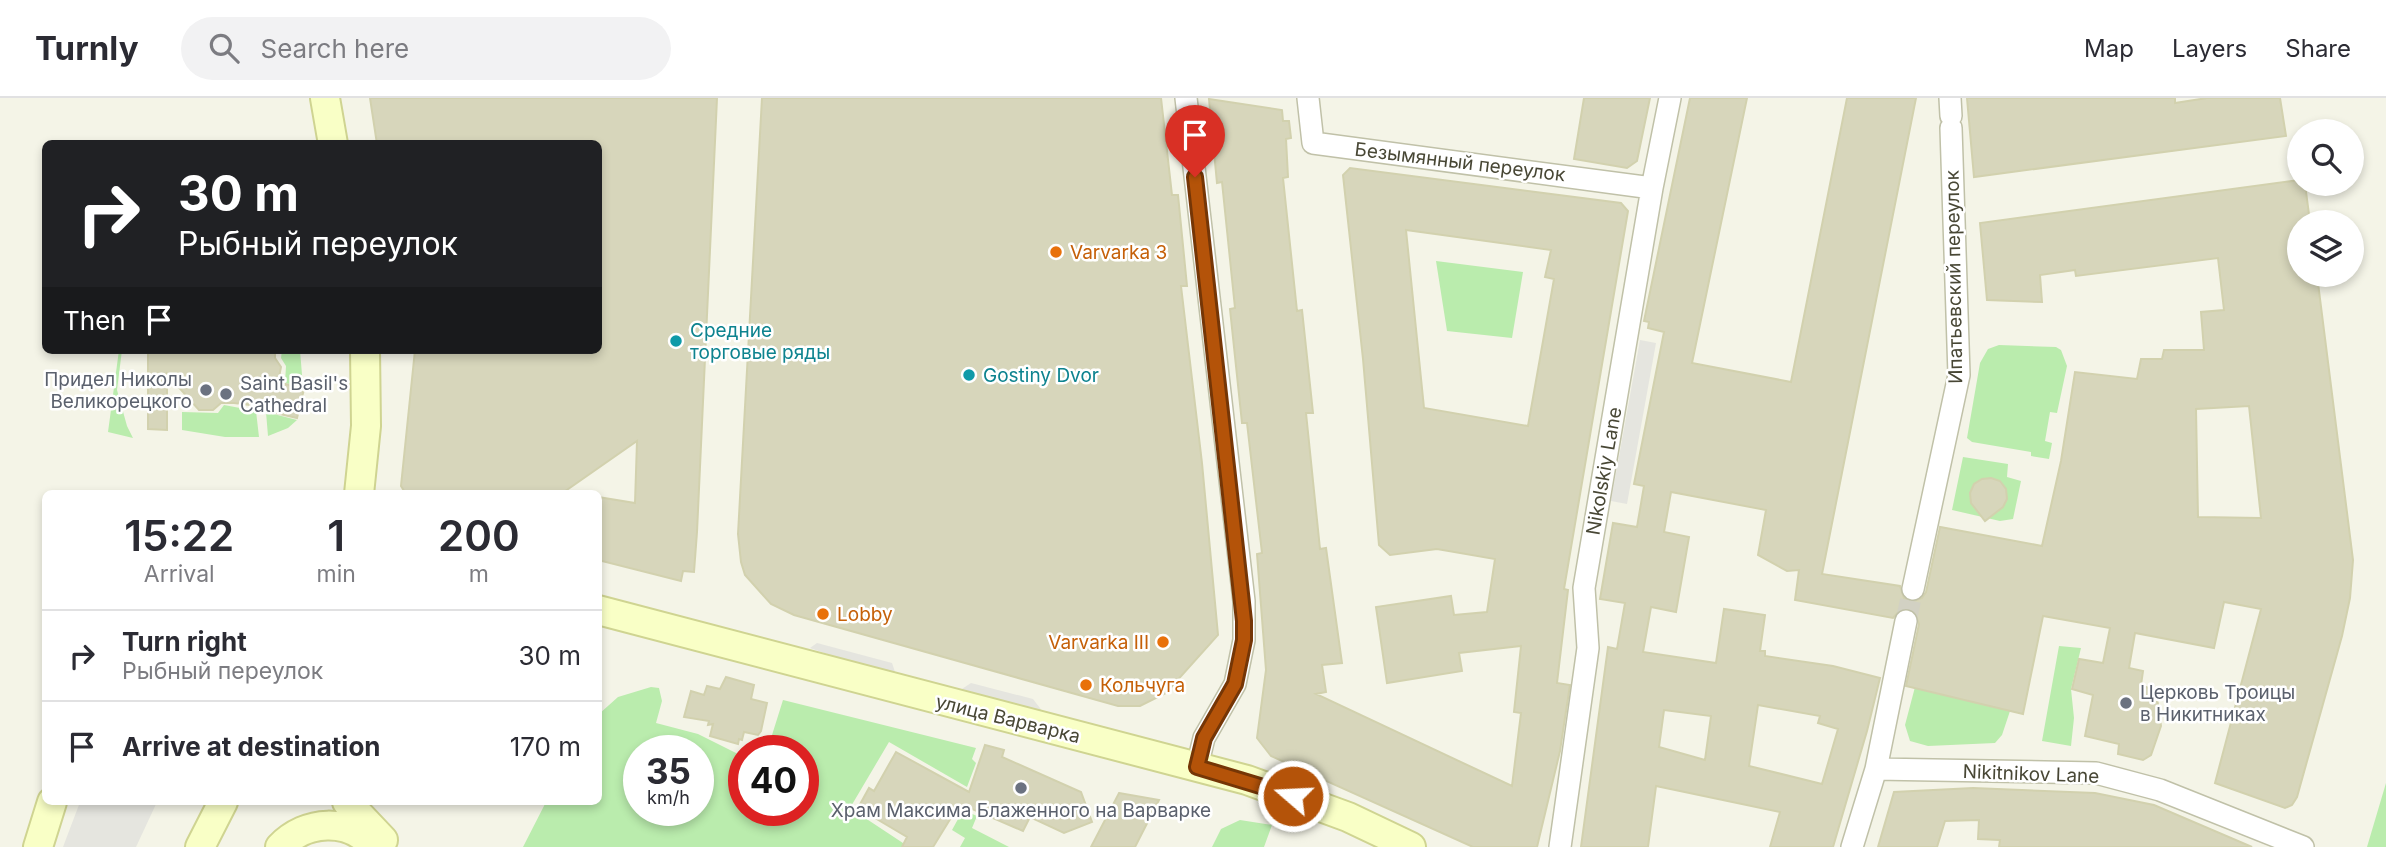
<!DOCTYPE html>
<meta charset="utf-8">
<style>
:root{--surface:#fff;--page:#f2f2f3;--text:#2b2b33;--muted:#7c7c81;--line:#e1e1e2}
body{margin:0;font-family:Inter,sans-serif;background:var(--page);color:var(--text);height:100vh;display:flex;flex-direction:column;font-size:26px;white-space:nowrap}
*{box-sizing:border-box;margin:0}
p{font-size:23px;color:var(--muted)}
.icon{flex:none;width:38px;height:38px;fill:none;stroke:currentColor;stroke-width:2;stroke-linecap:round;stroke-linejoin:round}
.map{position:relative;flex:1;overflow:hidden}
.drawer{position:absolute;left:42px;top:392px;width:560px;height:315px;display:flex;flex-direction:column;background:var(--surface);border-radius:10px;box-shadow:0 4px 10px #0003}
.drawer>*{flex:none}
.hud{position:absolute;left:42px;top:42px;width:560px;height:214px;border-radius:10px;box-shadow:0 4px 10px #0003;background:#202124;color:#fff;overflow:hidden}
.fabs{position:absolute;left:2287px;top:21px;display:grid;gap:14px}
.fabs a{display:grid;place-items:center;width:77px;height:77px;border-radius:50%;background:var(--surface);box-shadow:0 4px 10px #0003;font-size:35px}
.speed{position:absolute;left:623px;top:637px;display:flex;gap:14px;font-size:35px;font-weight:700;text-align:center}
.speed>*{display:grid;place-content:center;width:91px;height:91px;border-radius:50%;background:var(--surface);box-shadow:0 4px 10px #0003;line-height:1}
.speed small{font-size:18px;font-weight:400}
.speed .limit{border:10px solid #d22;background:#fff;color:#111}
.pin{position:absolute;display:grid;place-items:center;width:60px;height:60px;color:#fff;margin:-72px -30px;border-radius:50% 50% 50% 0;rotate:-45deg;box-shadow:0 0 7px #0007}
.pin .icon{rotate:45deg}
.me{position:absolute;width:77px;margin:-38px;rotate:289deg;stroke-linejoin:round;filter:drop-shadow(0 0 5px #0008)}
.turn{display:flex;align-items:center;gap:24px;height:147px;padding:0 21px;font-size:32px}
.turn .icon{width:91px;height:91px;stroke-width:2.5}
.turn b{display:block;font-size:49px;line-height:60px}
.then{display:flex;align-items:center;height:66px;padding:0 21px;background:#0003;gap:14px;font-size:26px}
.eta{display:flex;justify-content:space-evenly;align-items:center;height:119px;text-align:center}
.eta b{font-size:42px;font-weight:600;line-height:49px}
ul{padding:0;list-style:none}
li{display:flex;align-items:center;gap:21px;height:91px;padding:0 21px;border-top:2px solid var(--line)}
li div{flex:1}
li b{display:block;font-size:26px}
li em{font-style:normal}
header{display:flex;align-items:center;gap:42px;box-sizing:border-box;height:98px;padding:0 35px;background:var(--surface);border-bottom:2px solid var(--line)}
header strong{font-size:33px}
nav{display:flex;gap:38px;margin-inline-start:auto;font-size:24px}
.search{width:490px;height:63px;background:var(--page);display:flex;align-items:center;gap:18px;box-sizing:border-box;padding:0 24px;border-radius:38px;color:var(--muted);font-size:26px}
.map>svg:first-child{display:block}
.green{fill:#baecad;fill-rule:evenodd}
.parking{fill:#e5e5df}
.building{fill:#d7d6bb;stroke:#d2d1ae;stroke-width:2;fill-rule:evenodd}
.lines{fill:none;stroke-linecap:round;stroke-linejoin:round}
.street-tunnel{stroke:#d2d1c3;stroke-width:21;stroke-dasharray:21 10;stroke-linecap:butt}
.street-casing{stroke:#c0c1a8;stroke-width:24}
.secondary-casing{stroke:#cfd491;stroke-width:32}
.street{stroke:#fff;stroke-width:21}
.secondary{stroke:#f9ffc6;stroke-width:28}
.route-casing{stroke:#753606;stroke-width:18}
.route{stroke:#b45309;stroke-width:12}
.food-dot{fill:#e8710a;stroke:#fff;stroke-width:2.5}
.culture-dot{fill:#0f9aa8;stroke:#fff;stroke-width:2.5}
.worship-dot{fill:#6b7280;stroke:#fff;stroke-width:2.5}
.labels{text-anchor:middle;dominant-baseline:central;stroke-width:5;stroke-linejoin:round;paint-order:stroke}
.street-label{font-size:19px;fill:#484735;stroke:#fff}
.food-label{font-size:19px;fill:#c56008;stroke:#fff;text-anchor:start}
.culture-label{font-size:19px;fill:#0d838f;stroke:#fff;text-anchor:start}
.worship-label{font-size:19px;fill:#5b616d;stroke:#fff;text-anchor:start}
</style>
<header>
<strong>Turnly</strong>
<div class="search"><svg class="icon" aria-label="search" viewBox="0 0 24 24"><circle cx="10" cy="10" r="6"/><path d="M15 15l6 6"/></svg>Search here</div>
<nav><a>Map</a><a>Layers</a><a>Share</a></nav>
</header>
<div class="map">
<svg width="2386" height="749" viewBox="0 0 2386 749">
<rect width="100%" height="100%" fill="#f4f4e7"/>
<path class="green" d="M1436,163L1523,174L1512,240L1447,233Z
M1999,247L2056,249L2061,252L2067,268L2057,315L2050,314L2045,343L2052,345L2049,361L2031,358V354L1972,344L1967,340L1980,265L1988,251Z
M119,252H122L117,292L127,328L133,340L108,334Z
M282,252H300L303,289L285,285L286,268L281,260Z
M224,307L256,313L259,339H225L182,332V314L218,315Z
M266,314L297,322L288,330L268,338Z
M1963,359L2008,366L2007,379L2021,383L2013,421L2000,423L1952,412Z
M2059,548L2081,550L2071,591L2074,620L2071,648L2042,643Z
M651,589L659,590L662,603L656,625L698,636L744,659V712H803V653H767L783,602L976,650L972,661L976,665L967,689L889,644L850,710L909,749H523L546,704H598L599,616L618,599ZM639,653H698V712H639Z
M1915,589L2010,613L2002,637L1995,645L1928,648L1910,643L1905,627Z
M2386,685V749H2367Z
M963,712L977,718L972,730L1009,749H960L965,740L952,732Z
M1240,722L1272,727L1264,749H1212L1221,731Z"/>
<path class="parking" d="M1640,242L1656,245L1627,406L1611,403Z
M817,545L892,565L897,580L810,550Z
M971,585L1033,601L1046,618L956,595Z
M80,704H157L136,749H63Z"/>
<path class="building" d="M370,0H717L697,434L694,474L683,473L681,483L598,462V399L635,405L637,343L561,396H406L401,388L415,252H598V46H377Z
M762,0H1161L1172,97H1178L1187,188H1181L1202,365L1218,537L1166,595L1140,608H1118L794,517L771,506L745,477L741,464L738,436Z
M1584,0H1650L1637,63L1627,70L1574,61Z
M1690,0H1747L1692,265L1791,284L1847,0H1916L1822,476L1900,488L1904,500L1911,504L1922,500L1926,494L1940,429L2042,448L2061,363L2075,274L2137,281L2141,261H2162L2164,252H2204L2201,214L2224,212L2218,160L2076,178L2075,172L2040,177L2042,204L1987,202L1980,125L2300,82V86H2305L2310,124H2300V177H2317L2353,462L2350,500L2342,538L2297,699L2292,707L2285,710L2215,685L2261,511L2224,504L2214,550L2135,535L2129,570L2143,573L2141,587L2156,593L2161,628L2151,657L2143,662L2118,656L2119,646L2085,638L2093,597L2072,591L2079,561L2103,565L2110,530L2043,518L2023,616L1906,588L1919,526L1914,513L1901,511L1893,520L1795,502L1799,472L1787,473L1758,457L1766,412L1671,394L1664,434L1689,439L1676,514L1651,509L1643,554L1716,565L1724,511L1765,517L1760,553H1765V558L1833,568L1880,580L1867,633L1833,749H1770L1780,714L1656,688L1648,749H1581L1608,549L1617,551L1625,505L1600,501L1613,425L1637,429L1644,388L1634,386L1664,234L1648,230L1649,224L1644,223ZM2249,308L2261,420L2198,419L2196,311ZM1758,607L1820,618L1818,625L1838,631L1822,686L1749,668ZM1664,612L1711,618L1705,662L1659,649Z
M1967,0H2175V5L2207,0H2280L2286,38L1974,79Z
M1209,1L1282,12L1283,23H1289L1291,40L1286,41L1288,79L1283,80L1297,213L1302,212L1313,315H1306L1320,451L1326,450L1342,565L1322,567L1326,594L1316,596L1512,688L1521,615L1514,614L1521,548L1459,555L1462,573L1387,585L1376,509L1451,498L1454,517L1487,514L1495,461L1437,451L1390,457L1379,447L1363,261L1343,77L1350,70L1621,105L1628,113L1564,491L1568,492L1557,585L1570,587L1560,653L1537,749H1473L1271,658L1257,640L1266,572L1257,456L1262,455L1247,325H1242L1230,211L1235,210L1222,84L1217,85ZM1406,132L1551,152L1545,179L1554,181L1528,328L1424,310Z
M146,252H275V260L281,269L278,284L304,291L297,320L267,313V309L234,305H221L213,312H199L167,276V332L148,331V255Z
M1991,380L2000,383L2006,391L2007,401L2003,409L1985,423L1971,405L1970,395L1974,386L1982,381Z
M726,579L754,587L751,601L767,605L761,633L758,637L744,634L742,642L739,641L738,646L710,638L713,626L708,627L709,623L684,619L691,593L704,597L707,588L720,591Z
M985,647L1004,652L1002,659L1081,694L1092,724L1064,735L1030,719L1023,733L970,710H957L933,749H902L907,739L858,710L869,690L874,693L896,654L969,694Z
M1973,690L2095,695L2154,707L2252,749H1999L2000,742L1978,741L1979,722L1945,723L1937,749H1878L1894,694Z
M1119,695L1159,702L1135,749H1091Z"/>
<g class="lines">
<path class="street-tunnel" d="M1906,523L1913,491"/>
<defs>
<path id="street" d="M1186,0L1244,503V542L1235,586L1204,640L1197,669
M1308,0L1313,45L1652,90
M1950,0L1951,18
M1913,491L1959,277L1951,30
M1876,671L2096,675L2160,692L2303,749
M1560,749L1588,550L1584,490L1652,90L1670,0
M1852,749L1876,671L1906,523"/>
<path id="secondary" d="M325,0L333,46
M359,396L366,328L365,252
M598,512L1247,682L1348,719L1411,749
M347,704L383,742
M38,749L52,704
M200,749L223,704
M280,749C306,722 349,719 374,749"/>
</defs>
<use href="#street" class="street-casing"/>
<use href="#secondary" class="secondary-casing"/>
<use href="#street" class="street"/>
<use href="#secondary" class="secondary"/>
</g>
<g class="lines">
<defs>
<path id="route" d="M1195,79L1244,523V542L1235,586L1204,640L1197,669L1293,698"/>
</defs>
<use href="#route" class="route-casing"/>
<use href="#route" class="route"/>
</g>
<g class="food-dot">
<circle cx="1056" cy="154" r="7"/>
<circle cx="823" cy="516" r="7"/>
<circle cx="1163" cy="544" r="7"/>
<circle cx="1086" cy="587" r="7"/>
</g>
<g class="culture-dot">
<circle cx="676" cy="243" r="7"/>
<circle cx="969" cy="277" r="7"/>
</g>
<g class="worship-dot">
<circle cx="206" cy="292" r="7"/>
<circle cx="226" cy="296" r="7"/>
<circle cx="2126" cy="605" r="7"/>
<circle cx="1021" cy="690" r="7"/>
</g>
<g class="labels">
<g class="street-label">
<text transform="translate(1460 64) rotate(7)">Безымянный переулок</text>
<text transform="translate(1954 179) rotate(-91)">Ипатьевский переулок</text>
<text transform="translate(1604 373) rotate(-80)">Nikolskiy Lane</text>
<text transform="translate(1008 621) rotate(14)">улица Варварка</text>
<text transform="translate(2031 676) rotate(2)">Nikitnikov Lane</text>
</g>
<g class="food-label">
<text x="1070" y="154">Varvarka 3</text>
<text x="837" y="516">Lobby</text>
<text x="1149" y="544" text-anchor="end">Varvarka III</text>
<text x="1100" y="587">Кольчуга</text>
</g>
<g class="culture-label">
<text x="690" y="232">Средние<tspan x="690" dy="22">торговые ряды</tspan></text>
<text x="983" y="277">Gostiny Dvor</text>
</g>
<g class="worship-label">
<text x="192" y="281" text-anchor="end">Придел Николы<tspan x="192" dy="22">Великорецкого</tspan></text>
<text x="240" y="285">Saint Basil's<tspan x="240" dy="22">Cathedral</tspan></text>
<text x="2140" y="594">Церковь Троицы<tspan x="2140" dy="22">в Никитниках</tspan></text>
<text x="1021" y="712" text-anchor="middle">Храм Максима Блаженного на Варварке</text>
</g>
</g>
</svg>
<div class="fabs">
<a><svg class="icon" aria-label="search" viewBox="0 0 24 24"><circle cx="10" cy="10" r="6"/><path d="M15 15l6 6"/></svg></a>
<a><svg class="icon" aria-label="layers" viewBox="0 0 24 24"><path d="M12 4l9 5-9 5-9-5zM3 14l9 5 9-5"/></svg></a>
</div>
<div class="speed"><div>35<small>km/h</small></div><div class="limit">40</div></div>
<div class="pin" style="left:1195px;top:79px;background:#d93025"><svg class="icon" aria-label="arrive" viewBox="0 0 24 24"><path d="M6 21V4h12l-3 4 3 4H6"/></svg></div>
<svg class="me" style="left:1293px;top:698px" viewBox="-20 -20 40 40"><circle r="17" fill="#b45309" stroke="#fff" stroke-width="3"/><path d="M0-11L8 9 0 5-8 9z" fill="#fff"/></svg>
<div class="hud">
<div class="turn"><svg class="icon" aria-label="right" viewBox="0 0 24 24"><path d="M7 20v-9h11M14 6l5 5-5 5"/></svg><div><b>30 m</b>Рыбный переулок</div></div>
<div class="then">Then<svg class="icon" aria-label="arrive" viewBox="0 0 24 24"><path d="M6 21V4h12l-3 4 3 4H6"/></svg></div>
</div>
<section class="drawer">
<div class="eta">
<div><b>15:22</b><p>Arrival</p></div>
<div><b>1</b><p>min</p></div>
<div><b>200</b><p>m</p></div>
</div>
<ul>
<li><svg class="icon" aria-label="right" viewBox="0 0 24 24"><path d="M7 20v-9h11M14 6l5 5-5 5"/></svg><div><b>Turn right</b><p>Рыбный переулок</p></div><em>30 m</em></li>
<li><svg class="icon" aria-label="arrive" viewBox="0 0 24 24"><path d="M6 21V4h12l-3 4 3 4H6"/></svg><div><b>Arrive at destination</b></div><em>170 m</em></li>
</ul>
</section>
</div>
